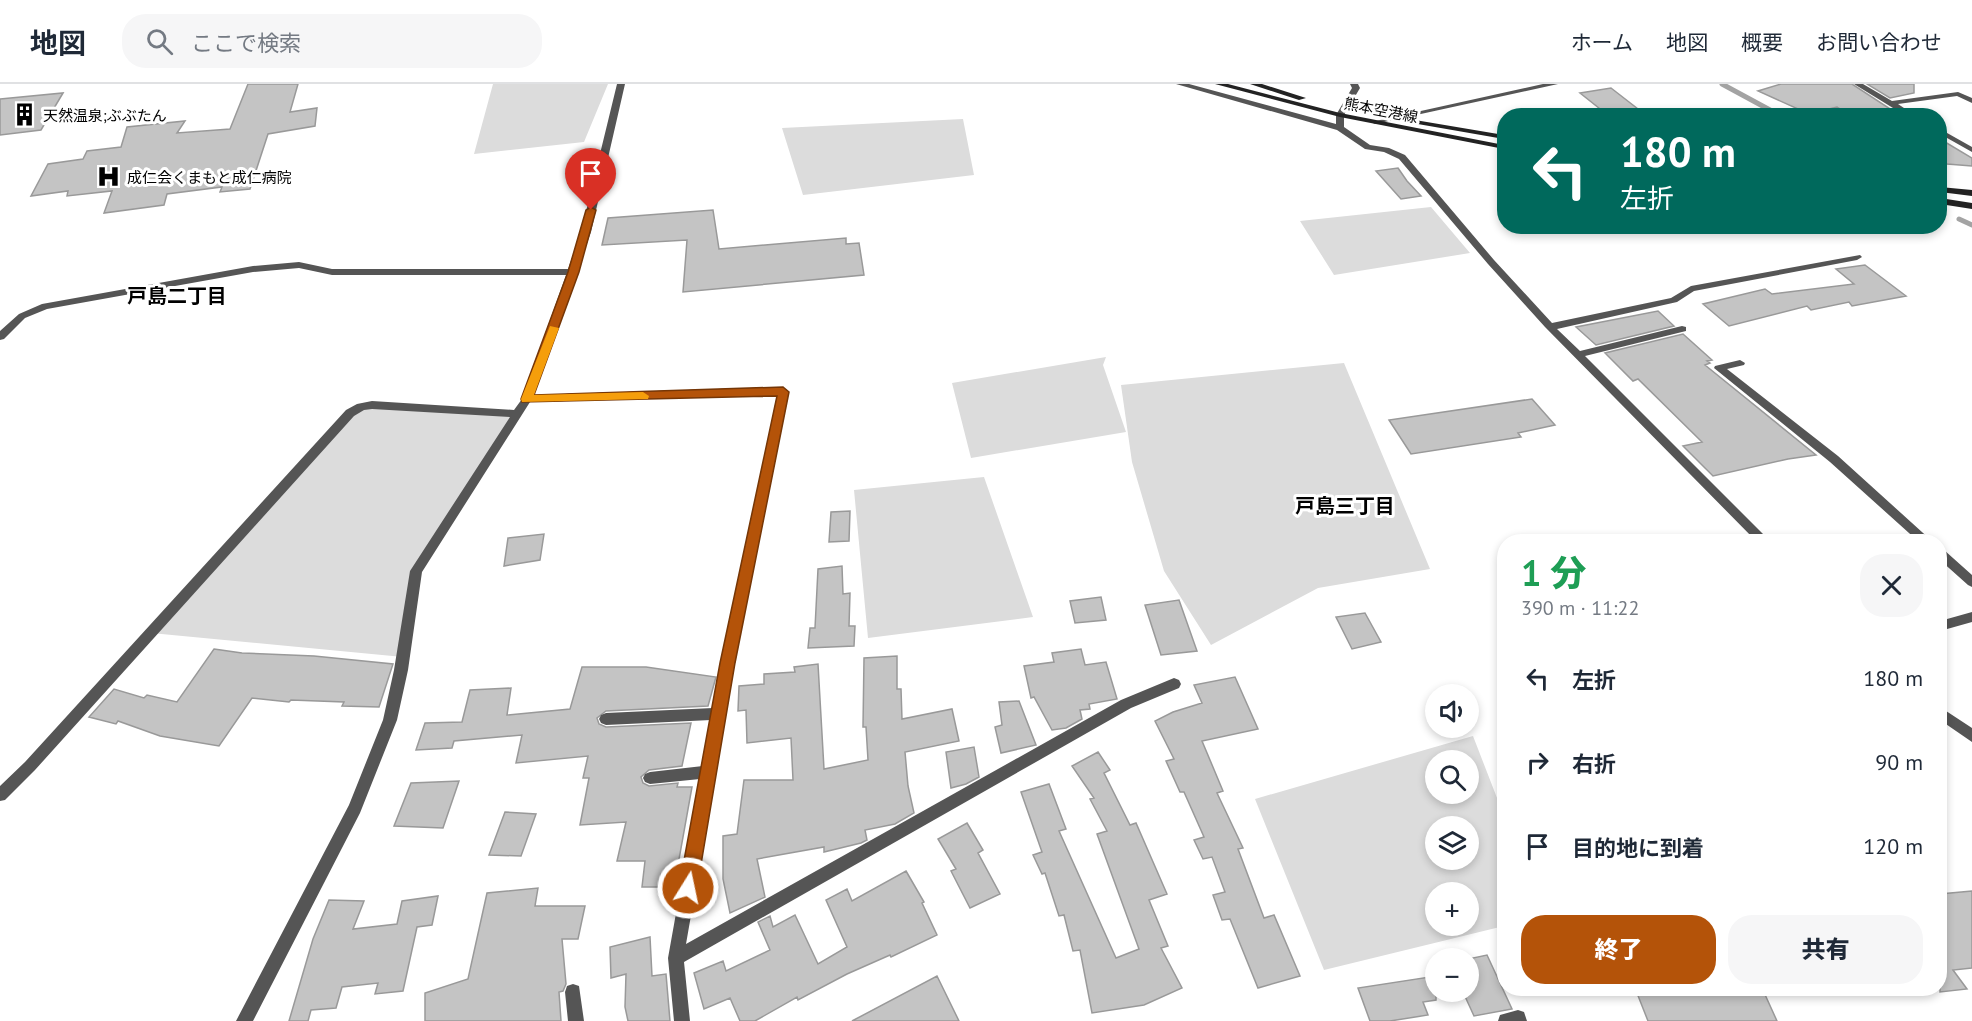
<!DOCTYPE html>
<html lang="ja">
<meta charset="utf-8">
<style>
:root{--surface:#fff;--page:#f6f6f7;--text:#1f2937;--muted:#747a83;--line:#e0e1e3;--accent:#b45309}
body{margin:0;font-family:"PT Sans","Noto Sans JP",sans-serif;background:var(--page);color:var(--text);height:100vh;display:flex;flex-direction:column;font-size:22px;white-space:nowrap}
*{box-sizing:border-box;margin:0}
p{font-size:20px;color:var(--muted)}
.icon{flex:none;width:33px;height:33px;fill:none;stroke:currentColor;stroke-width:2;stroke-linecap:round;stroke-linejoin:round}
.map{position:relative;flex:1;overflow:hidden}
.sheet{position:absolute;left:1497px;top:450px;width:450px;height:462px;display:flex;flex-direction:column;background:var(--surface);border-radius:24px;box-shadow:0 3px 9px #0003}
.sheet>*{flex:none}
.banner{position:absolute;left:1497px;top:24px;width:450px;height:126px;border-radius:24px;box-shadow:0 3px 9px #0003;background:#00695c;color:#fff;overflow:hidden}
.buttons{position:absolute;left:1425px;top:600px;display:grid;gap:12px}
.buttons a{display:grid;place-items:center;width:54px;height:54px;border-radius:50%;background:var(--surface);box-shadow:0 3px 9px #0003;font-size:30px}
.pin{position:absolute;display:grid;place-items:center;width:51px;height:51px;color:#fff;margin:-62px -26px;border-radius:50% 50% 50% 0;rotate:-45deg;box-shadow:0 0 6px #0007}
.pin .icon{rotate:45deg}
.me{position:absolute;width:66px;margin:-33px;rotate:10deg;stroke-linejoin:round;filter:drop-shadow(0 0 4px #0008)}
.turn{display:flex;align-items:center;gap:21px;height:126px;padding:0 24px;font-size:27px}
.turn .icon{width:78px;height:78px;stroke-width:2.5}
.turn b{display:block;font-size:42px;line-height:51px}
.round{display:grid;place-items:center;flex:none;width:63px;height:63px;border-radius:24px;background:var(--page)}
.overview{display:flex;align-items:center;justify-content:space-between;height:102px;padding:0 24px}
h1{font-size:36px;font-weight:800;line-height:45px;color:#1e9e55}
.cta{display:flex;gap:12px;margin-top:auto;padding:12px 24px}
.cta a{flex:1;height:69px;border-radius:24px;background:var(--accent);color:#fff;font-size:24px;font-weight:800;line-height:69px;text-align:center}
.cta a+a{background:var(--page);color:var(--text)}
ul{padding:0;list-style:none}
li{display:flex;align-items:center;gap:18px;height:84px;padding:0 24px}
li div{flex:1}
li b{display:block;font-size:22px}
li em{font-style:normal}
header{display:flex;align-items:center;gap:36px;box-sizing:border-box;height:84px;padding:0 30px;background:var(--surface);border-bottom:2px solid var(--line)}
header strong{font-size:28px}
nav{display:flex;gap:33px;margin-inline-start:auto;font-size:21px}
.search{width:420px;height:54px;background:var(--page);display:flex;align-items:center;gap:15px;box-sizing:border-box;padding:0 21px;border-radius:24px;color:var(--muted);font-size:22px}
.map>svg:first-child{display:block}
.green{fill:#dcdcdc;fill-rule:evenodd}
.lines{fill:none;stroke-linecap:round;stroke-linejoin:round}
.stream{stroke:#a3a3a3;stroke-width:5}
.building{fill:#c4c4c4;stroke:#999;stroke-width:1.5}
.street{fill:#555;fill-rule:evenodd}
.secondary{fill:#222;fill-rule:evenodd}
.route{fill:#b45309;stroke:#753606;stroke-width:1.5}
.slow{fill:#f59e0b}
.labels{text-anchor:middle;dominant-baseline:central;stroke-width:6;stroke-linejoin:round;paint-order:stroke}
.far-street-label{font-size:15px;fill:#000;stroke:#fff}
.far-poi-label{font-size:15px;fill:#000;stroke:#fff;text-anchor:start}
.neighbourhood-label{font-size:20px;font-weight:bold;fill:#000;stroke:#fff}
</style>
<header>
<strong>地図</strong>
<div class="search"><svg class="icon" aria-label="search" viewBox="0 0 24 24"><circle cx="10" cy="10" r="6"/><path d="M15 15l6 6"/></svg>ここで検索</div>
<nav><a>ホーム</a><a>地図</a><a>概要</a><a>お問い合わせ</a></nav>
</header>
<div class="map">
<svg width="1972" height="937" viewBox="0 0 1972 937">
<rect width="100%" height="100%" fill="#fff"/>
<path class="green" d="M493,0H608L584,58L474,70Z
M963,35L974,91L803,111L782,44Z
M1431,123L1470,169L1334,191L1300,137Z
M1106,273L1103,281L1126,348L971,374L952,299Z
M1344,279L1430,485L1318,504L1211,561L1164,487L1132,378L1121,301Z
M361,323L517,330L416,487L403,573L151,549Z
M984,393L1033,533L868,554L854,406Z
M1473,652L1504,732V842L1324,886L1255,715ZM1468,676V710H1436V676ZM1468,742V776H1436V742ZM1468,808V842H1436V808Z"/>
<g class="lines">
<path class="stream" d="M1722,0L1781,32
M1959,135L1972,141"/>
</g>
<path class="building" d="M248,0H298L290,28L317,24L315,42L268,50L250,105L220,108L222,103L167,110L164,121L104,129L112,107L67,112L68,107L31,112L48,80L83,75L87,67L121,63L127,43L185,37L177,49L230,45Z
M1781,0H1852L1901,32H1851L1837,23L1809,30L1758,7Z
M1867,0H1914V9L1890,14Z
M1611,4L1647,32H1609L1580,9Z
M63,9L41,46L0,51V15Z
M1940,55L1972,74V82L1947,80L1940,75Z
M1398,84L1407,97L1421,112L1401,115L1376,87Z
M713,126L719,165L846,154V160L859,159L864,191L683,208L687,156L602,161L608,134Z
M1865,181L1906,212L1852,222L1849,218L1811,226L1807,222L1729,242L1703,220L1765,205L1772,210L1854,200L1836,185Z
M1658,227L1674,242L1596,261L1576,243Z
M1683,250L1712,276L1707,277L1710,279L1705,281L1816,371L1788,375L1713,392L1683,362L1702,358L1638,295L1633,297L1605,269Z
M1532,315L1555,341L1518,349L1521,353L1411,370L1389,336Z
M850,427L849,457L829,458L831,428Z
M544,450L540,476L504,482L508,454Z
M842,482L843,510L850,509L849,542H855L854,562L808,564L810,544H815L818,485Z
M1101,513L1106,536L1075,539L1070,517Z
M1179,516L1197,567L1161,571L1145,521Z
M1365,529L1381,558L1352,565L1336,533Z
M214,565L242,569L314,572L393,580L379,623L342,622L344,618L291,616L289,618L252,614L219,662L160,652L118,637L116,640L89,633L114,605L144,614L147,611L177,618Z
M1081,565L1085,581L1106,578L1117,615L1089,620L1090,625L1080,626L1082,635L1066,644L1052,646L1034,613L1031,614L1024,582L1054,578L1052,569Z
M897,572V605H901L902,635L952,625L959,657L905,668L908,702L914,729L895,740L865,746L867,756L861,759L824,768V763L757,775L765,813L730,829L723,795V752L737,750L744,696H793L791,654L747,659L746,626L738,627L739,602L764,600V590L795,588L794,583L818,580L824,685L868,676L866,643H863L864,574Z
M582,583H646L716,593L708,622L606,627L597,634L599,640L606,643L691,639L682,682L649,686L641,693L643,699L649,702L678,699L677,703H692L676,792L666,793V803H642L645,777H617L626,738L580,741L589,694H583L588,672L516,679L522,651L454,657L452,664L416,666L425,639L462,638L470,606L511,604L507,631L570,625Z
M1235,593L1258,645L1202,657L1223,707L1217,709L1243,764L1238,765L1264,834L1274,831L1300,892L1258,904L1230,835L1222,836L1213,811L1225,808L1212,773L1203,775L1194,756L1204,753L1184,708H1180L1166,677L1174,675L1155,637L1173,628L1202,619L1194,601Z
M1019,617L1036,661L1001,669L995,643L1002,641L999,618Z
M974,663L979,693L966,700L951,704L946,668Z
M1098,668L1110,686L1104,689L1130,741L1136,739L1167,810L1149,816L1168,862L1161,864L1182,904L1144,921L1092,929L1080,866L1073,867L1064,831L1059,832L1045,789L1042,790L1033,771L1042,768L1021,708L1049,700L1066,745L1059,747L1116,874L1139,865L1097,750L1107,747L1090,715L1094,714L1072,682Z
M459,697L443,744L394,742L411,699Z
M505,728L536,730L521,772L489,771Z
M967,739L983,766L978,769L1000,810L970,824L951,787L956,785L938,755Z
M906,787L924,818L922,819L937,851L891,873L890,871L847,890L798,916L797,913L755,937H740L730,914L704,925L694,889L723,877L726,887L770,866L758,838L770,832L773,843L795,831L818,880L847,863L826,816L847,805L852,817Z
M538,804L535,822H585L578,855H562L566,900L563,907L559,908L561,937H425V909L468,895L487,809Z
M1972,807V884L1953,886L1967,905L1940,908V810Z
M438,812L432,841L417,843L403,907L375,910L378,899L342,903L336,924L311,926L308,937H289L313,855L329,816L364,817L353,845L397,840L402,817Z
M650,853L652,892L666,890L670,937H628L625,923L626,890L611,894L610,863Z
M1487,871L1512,925L1474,932L1463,908H1468V875Z
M937,892L959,937H852Z
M1436,892V916L1423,918L1428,931L1390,937H1370L1358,904Z
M1635,904H1762L1777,937H1648Z"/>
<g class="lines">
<path class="street" d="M617,0H625L591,148L534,311L783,303L788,307L735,579L686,860L1121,616L1174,594L1179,596L1181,600L1179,604L1131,624L684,878L690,937H674L668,874L700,695L650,700L645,698L643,694L645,690L650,688L703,682L711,636L606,641L601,639L599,635L601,631L606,629L713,624L777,311L530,318L422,488L408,586L397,636L360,729L253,937H236L349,721L383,636L394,586L410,487L510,333L372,325L364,326L354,332L35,686L5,716L0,717V702L25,678L346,326L357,320L372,317L514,326L522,315L566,191H332L299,184L253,188L47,225L25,234L4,255L0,256V247L19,230L42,220L253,182L299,178L332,185H568L581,148Z
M1176,0H1189L1336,40V31L1352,4L1350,0H1358L1360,4L1344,31V43L1370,61L1389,64L1405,71L1494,176L1552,239L1671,214L1691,202L1860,171L1862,173L1857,176L1694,207L1677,218L1557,245L1580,267L1682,242L1686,243V247L1585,272L1771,458H1757L1545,243L1488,180L1399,75L1384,68L1365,65L1337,46Z
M1543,0H1558L1375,40L1371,38Z
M1854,0H1863L1892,17L1958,8L1972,14V19L1957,12L1898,20L1916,32H1906Z
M1940,45L1972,63V68L1940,50Z
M1740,276L1745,279L1744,281L1727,285L1838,372L1933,458H1919L1830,378L1714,284L1715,282Z
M1940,464L1944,466L1972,491V503L1968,501L1940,476Z
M1972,528V538L1940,547V537Z
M1940,623L1972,644V658L1940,636Z
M573,900L579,902L584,937H568L565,908L567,902Z
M1518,926L1524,928L1527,937H1498L1500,931Z"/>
<path class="secondary" d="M1215,0H1228L1340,29L1504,61V65L1340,33Z
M1250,0H1262L1306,14L1299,16Z
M1409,35L1504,51V55L1412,39L1408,37Z
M1940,103L1972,106V112L1940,108Z
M1940,114L1972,119V125L1940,120Z"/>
</g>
<path class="route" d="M591,123L596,126L579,188L534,311L783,303L789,308L735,579L697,804L694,810L688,812L682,810L679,804L720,579L777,312L522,318L521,315L568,188L586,126Z"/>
<path class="slow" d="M550,242L559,244L534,311L643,308L649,312L648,315L522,318L521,315Z"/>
<defs>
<symbol id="building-bare" viewBox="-9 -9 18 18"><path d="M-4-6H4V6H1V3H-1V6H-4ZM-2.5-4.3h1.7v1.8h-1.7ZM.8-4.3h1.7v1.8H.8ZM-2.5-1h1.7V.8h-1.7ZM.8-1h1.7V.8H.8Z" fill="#000" stroke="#fff" stroke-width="2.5" paint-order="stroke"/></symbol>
<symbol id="hospital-bare" viewBox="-9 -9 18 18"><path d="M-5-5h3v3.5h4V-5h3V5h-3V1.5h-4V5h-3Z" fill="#000" stroke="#fff" stroke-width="2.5" paint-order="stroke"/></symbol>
</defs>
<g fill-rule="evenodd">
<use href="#building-bare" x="8" y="14" width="33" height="33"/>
<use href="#hospital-bare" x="92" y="76" width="33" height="33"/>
</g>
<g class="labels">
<g class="far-street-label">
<text transform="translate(1381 26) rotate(11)">熊本空港線</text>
</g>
<g class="far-poi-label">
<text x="43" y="31">天然温泉;ぶぶたん</text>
<text x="127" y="93">成仁会くまもと成仁病院</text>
</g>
<g class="neighbourhood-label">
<text x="177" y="212">戸島二丁目</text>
<text x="1345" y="422">戸島三丁目</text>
</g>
</g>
</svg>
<div class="buttons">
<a><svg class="icon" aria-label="sound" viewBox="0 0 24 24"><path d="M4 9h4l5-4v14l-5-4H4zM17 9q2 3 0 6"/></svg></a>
<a><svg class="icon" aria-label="search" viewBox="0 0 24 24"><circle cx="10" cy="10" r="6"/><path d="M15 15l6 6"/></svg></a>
<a><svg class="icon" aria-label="layers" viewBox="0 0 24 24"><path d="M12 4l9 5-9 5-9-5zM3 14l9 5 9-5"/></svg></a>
<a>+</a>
<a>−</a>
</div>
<div class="pin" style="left:591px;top:126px;background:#d93025"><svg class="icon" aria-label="arrive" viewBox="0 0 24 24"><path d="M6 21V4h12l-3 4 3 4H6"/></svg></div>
<svg class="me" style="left:688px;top:804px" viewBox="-20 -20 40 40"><circle r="17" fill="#b45309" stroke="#fff" stroke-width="3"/><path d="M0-11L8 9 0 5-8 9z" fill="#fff"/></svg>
<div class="banner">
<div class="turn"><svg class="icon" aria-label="left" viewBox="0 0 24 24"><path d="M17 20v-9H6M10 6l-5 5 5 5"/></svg><div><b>180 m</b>左折</div></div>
</div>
<section class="sheet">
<div class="overview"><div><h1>1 分</h1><p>390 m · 11:22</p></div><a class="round"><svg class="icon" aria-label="close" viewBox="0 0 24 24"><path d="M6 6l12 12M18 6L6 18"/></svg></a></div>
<ul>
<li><svg class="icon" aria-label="left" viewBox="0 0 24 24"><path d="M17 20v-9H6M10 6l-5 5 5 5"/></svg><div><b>左折</b></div><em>180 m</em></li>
<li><svg class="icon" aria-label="right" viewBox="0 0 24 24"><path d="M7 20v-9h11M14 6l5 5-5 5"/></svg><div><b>右折</b></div><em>90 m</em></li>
<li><svg class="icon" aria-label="arrive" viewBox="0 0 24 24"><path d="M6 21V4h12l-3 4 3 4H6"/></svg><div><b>目的地に到着</b></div><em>120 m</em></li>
</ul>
<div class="cta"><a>終了</a><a>共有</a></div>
</section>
</div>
